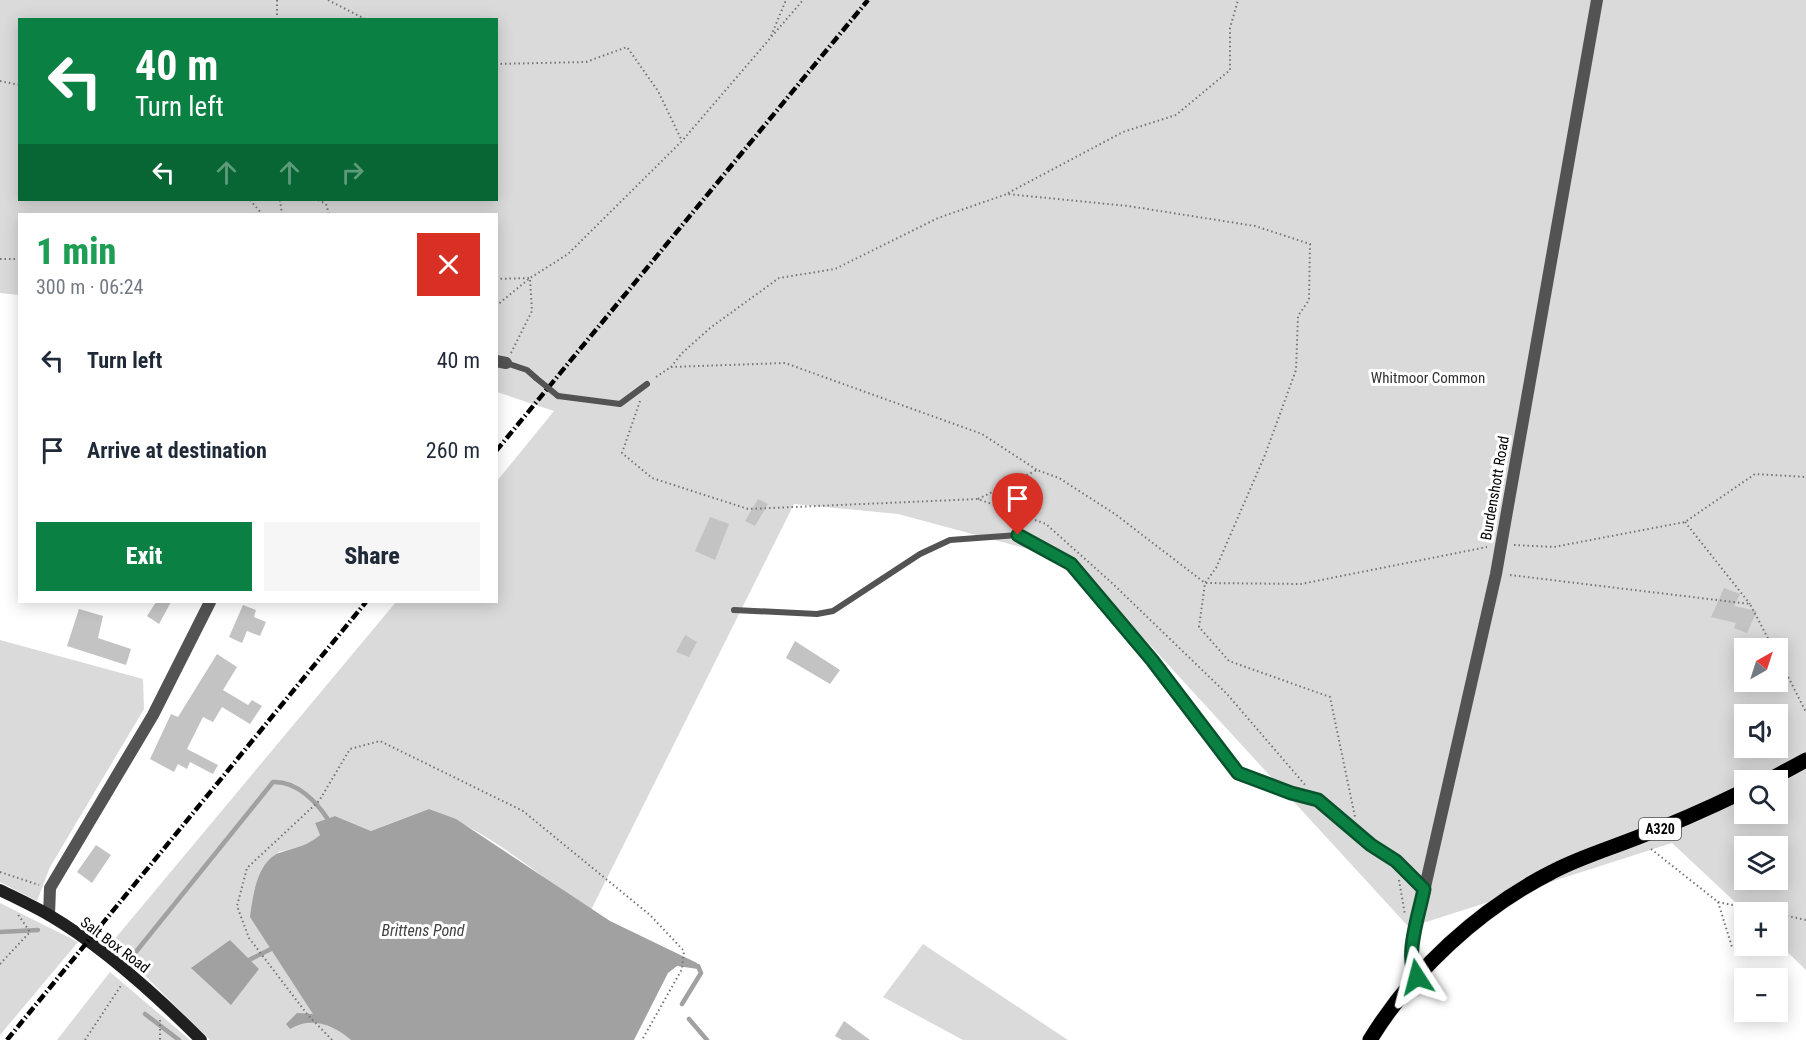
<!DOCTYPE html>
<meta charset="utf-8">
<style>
:root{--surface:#fff;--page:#f6f6f7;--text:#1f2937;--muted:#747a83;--accent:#0b8043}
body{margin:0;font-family:"Roboto Condensed",sans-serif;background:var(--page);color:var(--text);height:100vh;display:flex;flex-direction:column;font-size:22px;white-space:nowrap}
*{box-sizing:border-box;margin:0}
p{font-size:20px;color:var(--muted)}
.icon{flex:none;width:33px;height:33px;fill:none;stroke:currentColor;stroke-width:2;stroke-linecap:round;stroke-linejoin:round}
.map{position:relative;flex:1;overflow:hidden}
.sheet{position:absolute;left:18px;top:213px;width:480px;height:390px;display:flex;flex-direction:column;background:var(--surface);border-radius:0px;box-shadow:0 3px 15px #0003}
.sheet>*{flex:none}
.top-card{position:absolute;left:18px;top:18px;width:480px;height:183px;border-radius:0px;box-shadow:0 3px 15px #0003;background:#0b8043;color:#fff;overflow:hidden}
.needle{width:39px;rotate:39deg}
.controls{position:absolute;left:1734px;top:638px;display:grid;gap:12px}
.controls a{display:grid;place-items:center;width:54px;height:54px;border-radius:0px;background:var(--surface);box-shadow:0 3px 15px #0003;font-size:30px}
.pin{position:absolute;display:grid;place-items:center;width:51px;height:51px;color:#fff;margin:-62px -26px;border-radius:50% 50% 50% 0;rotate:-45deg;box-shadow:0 0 6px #0007}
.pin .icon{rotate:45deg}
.me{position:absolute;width:66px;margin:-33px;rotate:351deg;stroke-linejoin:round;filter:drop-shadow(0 0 4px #0008)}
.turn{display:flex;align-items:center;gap:21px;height:126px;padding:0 18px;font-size:27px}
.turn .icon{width:78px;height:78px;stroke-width:2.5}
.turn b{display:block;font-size:42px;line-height:51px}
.lanes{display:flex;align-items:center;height:57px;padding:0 18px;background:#0003;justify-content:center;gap:30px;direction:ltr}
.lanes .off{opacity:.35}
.round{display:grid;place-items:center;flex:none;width:63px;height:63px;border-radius:0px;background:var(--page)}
.headline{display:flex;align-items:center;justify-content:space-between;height:102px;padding:0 18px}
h1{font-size:36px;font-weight:800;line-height:45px;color:#1e9e55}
.button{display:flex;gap:12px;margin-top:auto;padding:12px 18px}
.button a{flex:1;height:69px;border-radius:0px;background:var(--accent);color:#fff;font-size:24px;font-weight:800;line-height:69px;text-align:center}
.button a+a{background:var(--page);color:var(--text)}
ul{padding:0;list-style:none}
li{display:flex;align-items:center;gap:18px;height:90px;padding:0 18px}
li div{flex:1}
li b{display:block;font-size:22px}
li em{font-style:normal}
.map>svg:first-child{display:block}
.green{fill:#dadada;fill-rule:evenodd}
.water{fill:#a1a1a1}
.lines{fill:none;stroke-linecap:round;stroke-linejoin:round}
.stream{stroke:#a1a1a1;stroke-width:4.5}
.building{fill:#c3c3c3}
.primary-casing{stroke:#dbdbdb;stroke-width:16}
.path{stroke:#757575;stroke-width:2;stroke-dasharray:1.5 3;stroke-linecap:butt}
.lane{stroke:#535353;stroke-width:6}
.street{stroke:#535353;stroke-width:12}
.secondary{stroke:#202020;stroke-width:12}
.primary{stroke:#000;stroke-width:15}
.rail{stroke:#000;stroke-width:4.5;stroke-dasharray:9 3 1.5 3;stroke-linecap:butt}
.lane-bridge{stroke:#535353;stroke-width:6}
.route-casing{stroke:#07532c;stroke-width:15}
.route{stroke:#0b8043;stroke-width:10}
.labels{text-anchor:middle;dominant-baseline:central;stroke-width:6;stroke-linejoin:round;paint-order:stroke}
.shield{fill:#fff;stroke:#4c4c4c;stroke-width:1.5}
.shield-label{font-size:14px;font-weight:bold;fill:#000}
.park-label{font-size:15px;fill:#313131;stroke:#fff}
.street-label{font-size:15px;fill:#000;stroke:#fff}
.water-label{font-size:16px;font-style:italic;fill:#424242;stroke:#fff}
</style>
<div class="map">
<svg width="1806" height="1040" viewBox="0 0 1806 1040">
<rect width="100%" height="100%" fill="#fff"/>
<path class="green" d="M0,0H1806V970L1778,943V912H1744V921L1734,917L1735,902L1672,843L1423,923L1416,935L1073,561L898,514L794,504L591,910C537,875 490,831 429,809L371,831L335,816L315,823L320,835L308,846L278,852L324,1024L342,1032L351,1040H210L135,966L108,947L396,602H496L497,481L554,411L497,392L496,214H20L19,295L0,293ZM20,20H496V200H20ZM1744,648H1778V681H1744ZM1744,714H1778V747H1744ZM1744,780H1778V813H1744ZM1744,846H1778V879H1744Z
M0,640L143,679L144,709L50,867L37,901L0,882Z
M0,903L78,942L0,1035Z
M923,944L1068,1040H963L883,997Z
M110,972L190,1040H57Z"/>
<path class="water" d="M429,809L456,819L610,921L697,963L698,969L677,966L668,973L634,1040H351C334,1025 311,1016 290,1029L286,1024L297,1013L313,1014L250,917C253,896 257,859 282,852C298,847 307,846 320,835L315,823L335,816L371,831Z
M230,940L259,969L231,1005L191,968Z"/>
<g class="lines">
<path class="stream" d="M0,932L38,930
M135,953L273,782C297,781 317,802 329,821
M245,962L275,947
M682,1004L701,973L698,966
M145,1014L179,1040
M689,1019L707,1040"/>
</g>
<path class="building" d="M758,499L768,504L755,526L745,521Z
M710,517L729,524L715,560L695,551Z
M1724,588L1740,594L1734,606L1757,611L1747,633L1734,628L1736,623L1711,617Z
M156,602H171L159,624L147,616Z
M243,605L256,610L254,617L266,622L260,636L247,631L242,643L229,637Z
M79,609L103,616L98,638L131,649L126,665L67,646Z
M685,635L697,642L689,657L676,652Z
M795,641L840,670L830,684L786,658Z
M217,654L237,667L223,690L248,705L252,700L262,706L250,724L222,707L213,722L203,717L187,749L218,765L213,774L190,762L187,769L178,764L174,772L150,759L171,714L178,717Z
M96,845L111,855L92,883L77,872Z
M844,1021L870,1040H842L835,1036Z"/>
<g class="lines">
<defs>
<path id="primary" d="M1769,780L1806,760
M1370,1040C1412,971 1479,909 1552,872C1578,858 1608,849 1636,838C1673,824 1709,808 1744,791"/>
</defs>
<use href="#primary" class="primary-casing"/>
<path class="path" d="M277,0V20
M328,0L367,20
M771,36L786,0
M496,64L586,62L627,47L658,91L682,141
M0,81L20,85
M1008,193L1123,132L1176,115L1230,70V28L1238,0
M250,200L262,214
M280,200L282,214
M318,200L326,204L329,214
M0,259H20
M496,279L530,278
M496,306L530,278L568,254L682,141L803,0
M511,353L532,311L530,279
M671,367L785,363L982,434L1037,470
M656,377L671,367L682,353L710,328L779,278L835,269L938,218L1007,194L1128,206L1255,226L1310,244L1309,300L1298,316L1296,370L1265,455L1216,568L1205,583L1199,627L1229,661L1330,697L1355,817
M640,401L622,453L652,478L748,509L978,499L1046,524L1113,584L1227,694L1306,786
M978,499L1037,470L1059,478L1115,514L1205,583L1301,584L1487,547
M1685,522L1750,604
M1514,545L1554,547L1685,522L1755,474L1806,477
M1510,575L1750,604L1773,648
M1778,657L1806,712
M1651,849L1718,902L1766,912
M0,872L39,885
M1399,880L1405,915
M1718,902L1732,947
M1778,914L1806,920
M0,964L30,932L17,913
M160,1020V1040
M85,1040L122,984
M332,1040L307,1014L249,938L237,906L247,868L319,801L350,749L380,741L523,811L650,915L684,951L682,969L642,1040"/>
<path class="lane" d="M506,363L527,370L536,378
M558,396L620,404L647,384
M734,610L817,614L833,611L920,554L950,540L1018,535L1071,564L1152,660L1238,773L1291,793L1318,800L1371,845L1396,861L1424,889"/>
<path class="street" d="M496,361L506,363
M49,915L50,888L153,715L210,602
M1417,977L1411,966L1413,940L1496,574L1597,0"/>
<path class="secondary" d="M0,890C16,898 33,906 49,915C102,946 158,997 201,1040"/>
<use href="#primary" class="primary"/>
<path class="rail" d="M496,451L868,0
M7,1040L366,602"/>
<path class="lane-bridge" d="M536,378L558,396"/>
</g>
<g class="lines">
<defs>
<path id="route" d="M1018,535L1071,564L1152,660L1238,773L1291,793L1318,800L1371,845L1396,861L1424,889C1420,911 1403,959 1417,977"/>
</defs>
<use href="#route" class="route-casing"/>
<use href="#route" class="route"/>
</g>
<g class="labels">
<rect class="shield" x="1639" y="818" width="42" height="22" rx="4.5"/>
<g class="shield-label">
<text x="1660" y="829">A320</text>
</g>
<g class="park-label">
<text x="1428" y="378">Whitmoor Common</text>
</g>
<g class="street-label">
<text transform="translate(1495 488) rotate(-80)">Burdenshott Road</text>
<text transform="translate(115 945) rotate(37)">Salt Box Road</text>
</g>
<g class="water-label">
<text x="423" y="930">Brittens Pond</text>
</g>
</g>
</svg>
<div class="controls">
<a><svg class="needle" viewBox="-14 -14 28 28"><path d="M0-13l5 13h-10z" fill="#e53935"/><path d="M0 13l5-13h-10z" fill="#747a83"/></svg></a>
<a><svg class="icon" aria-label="sound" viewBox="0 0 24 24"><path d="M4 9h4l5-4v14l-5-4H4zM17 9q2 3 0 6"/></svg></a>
<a><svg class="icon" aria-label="search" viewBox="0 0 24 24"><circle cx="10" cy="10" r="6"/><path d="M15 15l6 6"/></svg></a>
<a><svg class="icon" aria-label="layers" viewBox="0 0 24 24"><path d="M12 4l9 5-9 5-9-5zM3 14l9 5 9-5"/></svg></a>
<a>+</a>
<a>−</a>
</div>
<div class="pin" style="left:1018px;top:535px;background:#d93025"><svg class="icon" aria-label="arrive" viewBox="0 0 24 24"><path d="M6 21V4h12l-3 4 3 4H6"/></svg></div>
<svg class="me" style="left:1417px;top:977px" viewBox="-20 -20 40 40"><path d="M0-17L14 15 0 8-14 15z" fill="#0b8043" stroke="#fff" stroke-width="4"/></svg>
<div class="top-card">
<div class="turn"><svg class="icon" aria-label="left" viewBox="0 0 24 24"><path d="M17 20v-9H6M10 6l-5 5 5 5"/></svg><div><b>40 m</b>Turn left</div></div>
<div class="lanes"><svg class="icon" aria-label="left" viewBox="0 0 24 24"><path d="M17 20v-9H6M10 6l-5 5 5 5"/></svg><svg class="icon off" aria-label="ahead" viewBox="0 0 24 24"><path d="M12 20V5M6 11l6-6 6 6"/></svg><svg class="icon off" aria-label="ahead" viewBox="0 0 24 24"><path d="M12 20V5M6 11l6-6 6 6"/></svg><svg class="icon off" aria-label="right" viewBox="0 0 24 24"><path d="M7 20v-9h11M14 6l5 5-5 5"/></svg></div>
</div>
<section class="sheet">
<div class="headline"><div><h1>1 min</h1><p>300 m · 06:24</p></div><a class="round" style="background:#d93025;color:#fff"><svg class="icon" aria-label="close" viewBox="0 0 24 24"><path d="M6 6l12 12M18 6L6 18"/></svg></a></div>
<ul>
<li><svg class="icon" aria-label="left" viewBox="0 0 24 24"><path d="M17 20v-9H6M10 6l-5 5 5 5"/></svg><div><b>Turn left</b></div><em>40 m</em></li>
<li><svg class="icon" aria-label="arrive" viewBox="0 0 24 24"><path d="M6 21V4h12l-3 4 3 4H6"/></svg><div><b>Arrive at destination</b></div><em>260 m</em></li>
</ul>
<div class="button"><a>Exit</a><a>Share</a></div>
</section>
</div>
